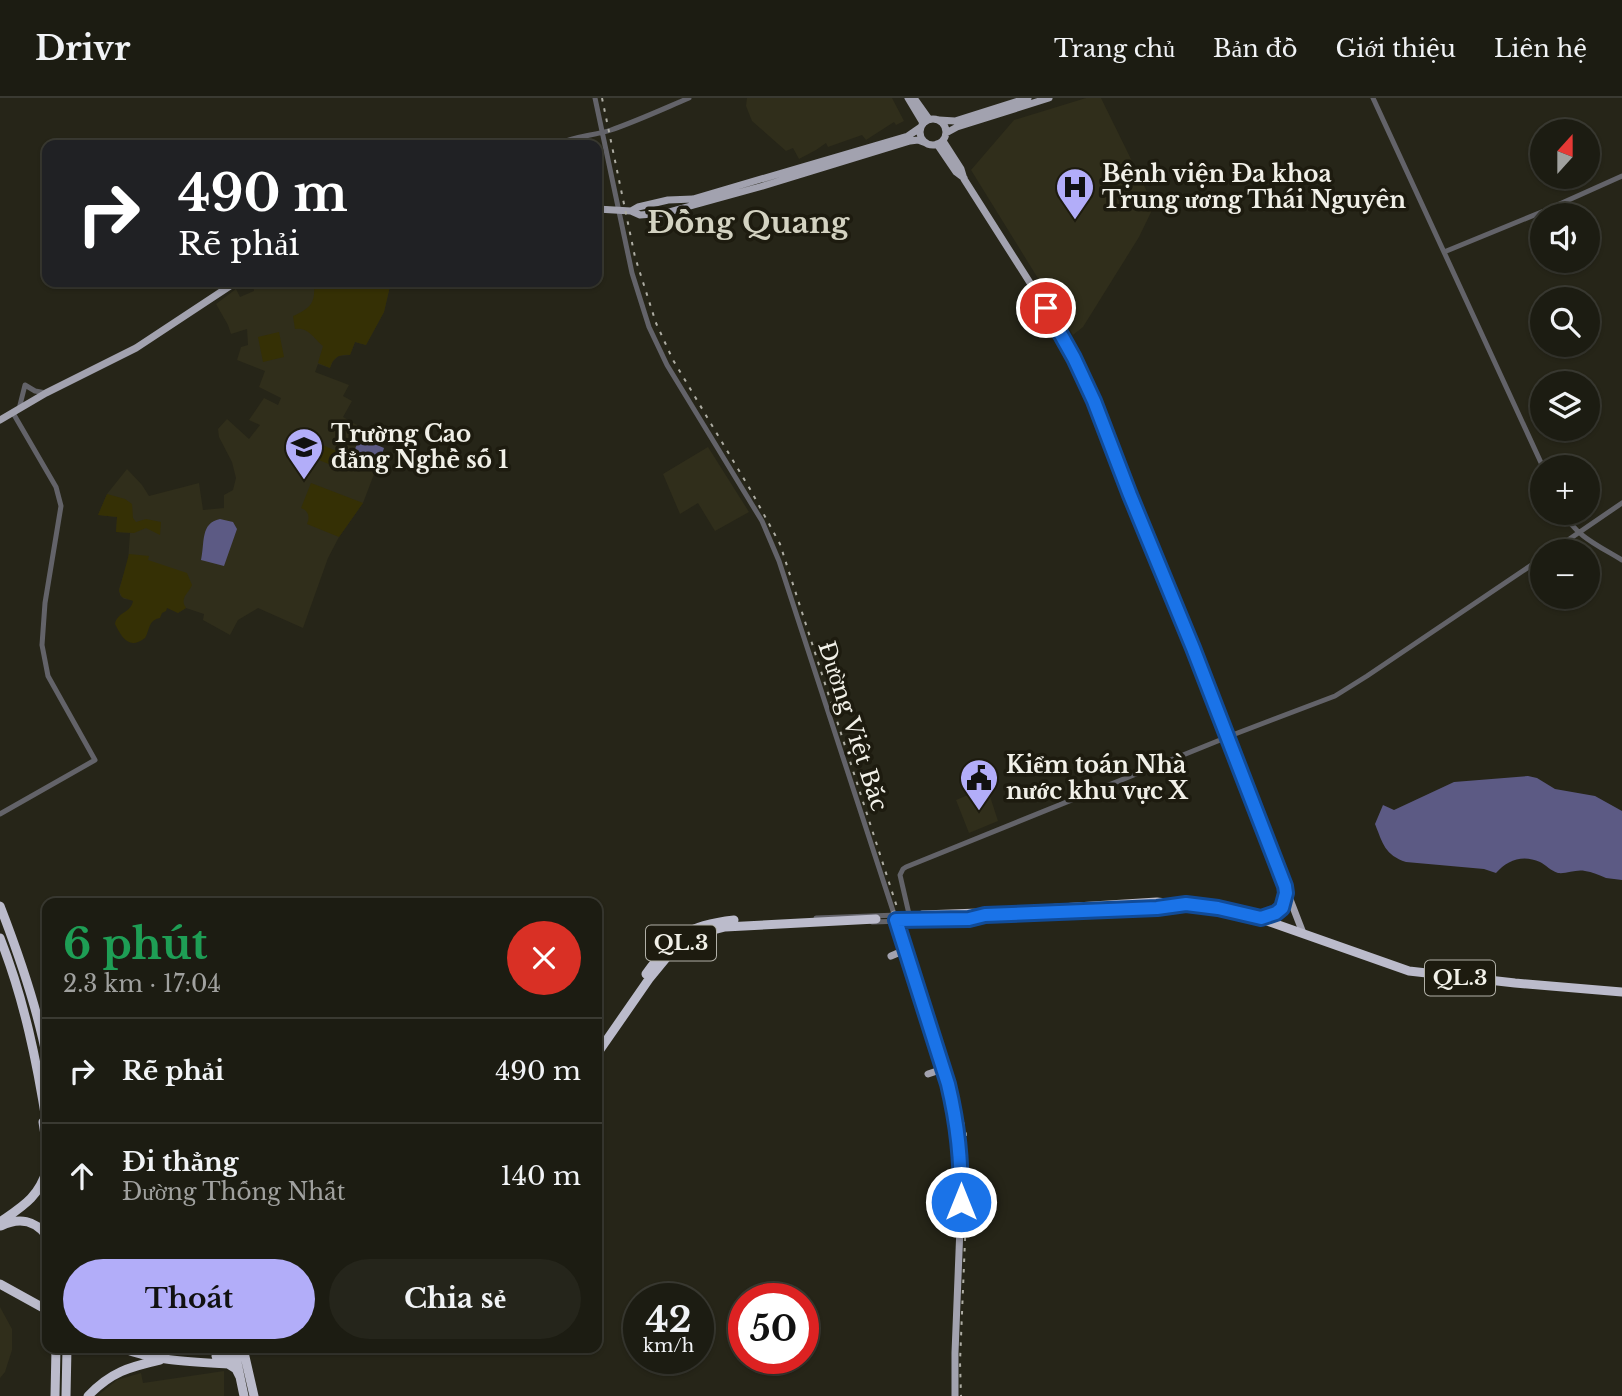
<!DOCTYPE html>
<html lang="vi">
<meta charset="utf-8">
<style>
:root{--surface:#1c1c12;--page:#25251b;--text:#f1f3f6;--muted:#a0a19f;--line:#3a3a32;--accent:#b2adf9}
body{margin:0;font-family:"Libre Baskerville",serif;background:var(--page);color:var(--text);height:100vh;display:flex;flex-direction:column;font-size:26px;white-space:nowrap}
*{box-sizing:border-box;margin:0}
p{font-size:23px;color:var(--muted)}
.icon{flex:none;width:38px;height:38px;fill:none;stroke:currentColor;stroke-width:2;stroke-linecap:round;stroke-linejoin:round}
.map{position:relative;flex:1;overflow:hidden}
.details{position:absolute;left:42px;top:800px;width:560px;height:455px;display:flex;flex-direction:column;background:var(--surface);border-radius:14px;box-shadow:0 2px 5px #0004,0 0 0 2px var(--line)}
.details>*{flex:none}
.guide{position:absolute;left:42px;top:42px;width:560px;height:147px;border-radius:14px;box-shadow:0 2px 5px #0004,0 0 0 2px var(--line);background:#202124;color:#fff;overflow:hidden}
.needle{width:46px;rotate:21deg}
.fabs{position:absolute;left:1530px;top:21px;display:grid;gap:14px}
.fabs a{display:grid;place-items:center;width:70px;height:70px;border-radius:50%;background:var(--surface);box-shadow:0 2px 5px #0004,0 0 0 2px var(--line);font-size:35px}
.speed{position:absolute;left:623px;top:1185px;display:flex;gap:14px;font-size:35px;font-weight:700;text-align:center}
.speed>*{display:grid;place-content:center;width:91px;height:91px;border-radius:50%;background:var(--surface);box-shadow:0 2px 5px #0004,0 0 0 2px var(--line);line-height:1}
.speed small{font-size:18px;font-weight:400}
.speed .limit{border:10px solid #d22;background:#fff;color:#111}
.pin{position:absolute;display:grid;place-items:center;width:60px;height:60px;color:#fff;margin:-30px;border:4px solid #fff;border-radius:50%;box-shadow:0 2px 7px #0007}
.me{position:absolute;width:77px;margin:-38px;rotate:0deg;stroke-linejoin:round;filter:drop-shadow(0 0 5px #0008)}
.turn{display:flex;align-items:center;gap:24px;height:147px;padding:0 21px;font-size:32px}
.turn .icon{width:91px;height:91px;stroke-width:2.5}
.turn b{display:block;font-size:49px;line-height:60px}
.round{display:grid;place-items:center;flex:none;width:74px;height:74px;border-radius:37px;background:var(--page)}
.overview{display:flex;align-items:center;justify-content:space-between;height:119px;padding:0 21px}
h1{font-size:42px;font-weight:700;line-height:52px;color:#1e9e55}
.action{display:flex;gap:14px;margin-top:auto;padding:14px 21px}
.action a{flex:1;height:80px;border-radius:42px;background:var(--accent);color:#111;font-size:28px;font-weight:700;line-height:80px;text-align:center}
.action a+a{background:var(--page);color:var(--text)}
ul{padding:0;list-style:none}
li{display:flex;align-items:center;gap:21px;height:105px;padding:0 21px;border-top:2px solid var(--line)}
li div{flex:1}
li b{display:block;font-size:26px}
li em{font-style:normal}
header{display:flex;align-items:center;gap:42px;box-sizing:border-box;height:98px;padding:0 35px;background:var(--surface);border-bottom:2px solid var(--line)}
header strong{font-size:33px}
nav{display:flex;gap:38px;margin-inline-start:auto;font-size:24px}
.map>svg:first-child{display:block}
.built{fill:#302e1b}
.green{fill:#353005}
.water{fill:#5c5a84}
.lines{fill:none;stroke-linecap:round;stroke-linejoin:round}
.minor{stroke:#636369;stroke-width:5}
.major{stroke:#a2a2af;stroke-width:7}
.highway{stroke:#bbbbcb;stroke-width:9}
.rail{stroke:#aeada3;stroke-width:2;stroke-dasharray:3.5 7;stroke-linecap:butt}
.route-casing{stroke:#114b97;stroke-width:18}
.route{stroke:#1a73e8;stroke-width:12}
.labels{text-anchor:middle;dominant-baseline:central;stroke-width:7;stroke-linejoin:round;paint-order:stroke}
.shield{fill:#1d1b0f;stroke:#b1b0a7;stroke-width:2}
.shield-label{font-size:21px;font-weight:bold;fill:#f1f0e8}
.poi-label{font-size:23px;font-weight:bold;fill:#f1f0e8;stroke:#1d1b0f;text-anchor:start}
.street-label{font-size:23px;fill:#f1f0e8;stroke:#1d1b0f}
.district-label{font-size:30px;font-weight:bold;fill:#d3d2c1;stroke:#1d1b0f}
</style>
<header>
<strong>Drivr</strong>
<nav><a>Trang chủ</a><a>Bản đồ</a><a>Giới thiệu</a><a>Liên hệ</a></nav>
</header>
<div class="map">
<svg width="1622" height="1298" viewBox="0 0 1622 1298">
<rect width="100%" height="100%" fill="#262518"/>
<path class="built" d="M747,0H892L904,23L896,27L894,24L866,42L862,37L828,49L826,45L816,52L799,61L793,50L786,53L752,23L746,8Z
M1086,0H1101L1154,108L1139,139L1083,229L1073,237L971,72L1014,22Z
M258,184H391L384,214L366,247L355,244L350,257L338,258L333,263L330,270L318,266L315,274L349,287L343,298L352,303L343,319L357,327V336L360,340L384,350L363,405L339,439L328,460L303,530L258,510L238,522L230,537L203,522L204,516L186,510L178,515L167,509L154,505L124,501L120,497L119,491L128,463L130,435L116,434L117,419L98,417L107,396L127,371L142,387L149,398L199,385L203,412L224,410V397L233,392L236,380L232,364L219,339L218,331L227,321L249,341L260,327L249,322L264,300L278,307L281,300L259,289L265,273L237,262L241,249L248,247L247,231L231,236L228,227L216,206L236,191L240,199L254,193L253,187Z
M708,349L749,414L715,433L698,405L680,416L663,376Z
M987,689L998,723L969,735L956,702Z
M0,1209L12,1231V1252L5,1274L0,1280Z
M224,1273V1298H97L117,1282L141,1275L143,1285Z"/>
<path class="green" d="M314,184H391L384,214L366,247L355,244L350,257C340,256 333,259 330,270L318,265L323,248C314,241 309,229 295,231L293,218C313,209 315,204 314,184Z
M279,234L284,259L263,264L258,239Z
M320,346L351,359L346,373L314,360Z
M311,385L363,405L339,439L307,426C310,419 309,413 301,410Z
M107,396L125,401L132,406L133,420L136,424L146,421L161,424L160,437L146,430L134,435L116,434L117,419L98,417Z
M129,456L149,458L148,462L187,475L192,487C189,495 179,500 186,510L178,515L167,510L166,513L162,515L160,520C148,522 150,532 145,540C129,552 122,540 115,526C117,514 131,515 133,503L122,499L119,493Z"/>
<path class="water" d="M360,340L384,350L378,368L353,355Z
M220,421L233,424L237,431L224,468L201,462C205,445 200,425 220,421Z
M1528,678L1537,680L1555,691L1595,698L1622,713V782C1617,781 1611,781 1606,780C1599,777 1592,774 1585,773C1576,771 1567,776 1558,775C1551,773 1546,767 1540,764C1523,756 1507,762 1496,775L1484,771L1406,764C1385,757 1383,746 1375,726L1383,707L1394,712L1454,684Z"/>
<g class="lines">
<path class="minor" d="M595,0L632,175L649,229L667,267L762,423L779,463L894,816
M1373,0L1543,369
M556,47C573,38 593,38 611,32C637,23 663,11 689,0
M1444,154L1544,113L1622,78
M19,311L25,287L35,293L46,295
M1564,415C1575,438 1601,449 1622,462
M1552,453L1622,405
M0,716L95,662L48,578L42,547L45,505L61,408L56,389L13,315
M909,816L900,777L903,771L906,769L1235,636L1335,598L1367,578L1542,460
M816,820L925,816
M872,824L969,821L980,818"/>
<path class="major" d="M908,0L923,25
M914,0L929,21
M920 34a13 13 0 1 1 26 0a13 13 0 1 1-26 0Z
M939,22L955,23L1028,0
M946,35L957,29L1049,0
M943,43L961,71L964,81L1046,210L1081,274L1193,550L1303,835
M937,46L956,74L964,80
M597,111L631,113L638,109L668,102L693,101L908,38L921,29
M631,113L640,117L665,115L763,88L910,43L918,42L926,45
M0,322L46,295L136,250L236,184
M894,816L948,986L958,1034L960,1057L961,1104L955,1255V1298
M1259,820C1276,819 1286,809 1286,792
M891,858L905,852
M928,976L943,971
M947,1103L961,1104"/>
<path class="highway" d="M0,808C19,857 37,908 47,961
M922,817L979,815L1157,804C1190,807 1222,809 1253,818L1409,873L1515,885L1622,894
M0,840C24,901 37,964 47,1028
M646,876C673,839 687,827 734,822
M597,956L649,881L672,853L683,843L694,837L725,829L876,821
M43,1024L47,1050
M0,1124C23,1108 39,1099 47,1071
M1,1128C19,1119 35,1122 47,1138
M0,1186L47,1212
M122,1250C155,1263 192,1264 228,1266L236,1271L240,1279
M234,1250L244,1298
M243,1250L254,1298
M216,1258L224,1257L238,1261
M55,1298L56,1250
M66,1298L67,1250
M88,1298C111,1274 129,1269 160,1262"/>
<path class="rail" d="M602,0L635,159L656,225L673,262L750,391L780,446L953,983L966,1036V1118L960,1264L961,1298"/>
</g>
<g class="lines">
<defs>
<path id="route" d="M961,1104C961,1061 958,1028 948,986L896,822L969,821L985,817L1157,810L1186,806L1218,810L1261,820L1276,815L1282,810L1286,795L1285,788L1193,550L1130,397L1094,303L1074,260L1046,210"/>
</defs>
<use href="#route" class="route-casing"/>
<use href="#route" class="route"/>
</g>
<defs>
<symbol id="hospital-pin" viewBox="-11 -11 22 30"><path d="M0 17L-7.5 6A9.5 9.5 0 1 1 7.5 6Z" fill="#b2adf9" stroke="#1d1b0f"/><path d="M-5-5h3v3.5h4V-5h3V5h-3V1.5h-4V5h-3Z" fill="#111"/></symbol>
<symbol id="university-pin" viewBox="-11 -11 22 30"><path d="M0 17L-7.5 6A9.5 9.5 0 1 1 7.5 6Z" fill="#b2adf9" stroke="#1d1b0f"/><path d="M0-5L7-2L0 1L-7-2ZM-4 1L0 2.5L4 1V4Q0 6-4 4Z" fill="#111"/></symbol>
<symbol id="civic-pin" viewBox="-11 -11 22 30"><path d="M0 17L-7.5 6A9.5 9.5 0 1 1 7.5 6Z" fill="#b2adf9" stroke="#1d1b0f"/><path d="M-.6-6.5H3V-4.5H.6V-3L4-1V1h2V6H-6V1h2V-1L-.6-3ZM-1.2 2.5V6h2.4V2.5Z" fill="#111"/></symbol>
</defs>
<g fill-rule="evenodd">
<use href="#hospital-pin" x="1053" y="67" width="44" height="60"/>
<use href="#university-pin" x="282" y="327" width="44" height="60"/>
<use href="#civic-pin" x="957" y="658" width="44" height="60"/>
</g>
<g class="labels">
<g class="shield">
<rect x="646" y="827.5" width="70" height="35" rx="5"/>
<rect x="1425" y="862.5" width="70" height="35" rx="5"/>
</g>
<g class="shield-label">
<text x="681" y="845">QL.3</text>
<text x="1460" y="880">QL.3</text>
</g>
<g class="poi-label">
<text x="1102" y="76">Bệnh viện Đa khoa<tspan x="1102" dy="26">Trung ương Thái Nguyên</tspan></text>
<text x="331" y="336">Trường Cao<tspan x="331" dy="26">đẳng Nghề số 1</tspan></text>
<text x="1006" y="667">Kiểm toán Nhà<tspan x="1006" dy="26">nước khu vực X</tspan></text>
</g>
<g class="street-label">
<text transform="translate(853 628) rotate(72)">Đường Việt Bắc</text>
</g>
<g class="district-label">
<text x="748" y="124">Đồng Quang</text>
</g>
</g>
</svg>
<div class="fabs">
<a><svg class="needle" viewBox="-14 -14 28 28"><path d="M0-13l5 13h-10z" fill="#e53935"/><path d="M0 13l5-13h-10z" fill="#a0a19f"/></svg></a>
<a><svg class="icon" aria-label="sound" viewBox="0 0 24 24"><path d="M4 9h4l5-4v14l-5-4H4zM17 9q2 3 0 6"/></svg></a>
<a><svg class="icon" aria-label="search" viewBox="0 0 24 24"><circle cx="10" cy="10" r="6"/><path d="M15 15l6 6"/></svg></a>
<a><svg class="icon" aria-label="layers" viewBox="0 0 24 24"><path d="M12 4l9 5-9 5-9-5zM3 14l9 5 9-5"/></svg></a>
<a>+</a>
<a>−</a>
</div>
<div class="speed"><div>42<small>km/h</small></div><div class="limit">50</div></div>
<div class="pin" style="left:1046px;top:210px;background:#d93025"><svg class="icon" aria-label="arrive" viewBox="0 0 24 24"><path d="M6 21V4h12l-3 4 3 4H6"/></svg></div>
<svg class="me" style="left:961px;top:1104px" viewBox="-20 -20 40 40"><circle r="17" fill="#1a73e8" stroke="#fff" stroke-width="3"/><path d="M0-11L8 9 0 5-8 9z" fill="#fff"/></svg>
<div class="guide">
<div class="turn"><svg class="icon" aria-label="right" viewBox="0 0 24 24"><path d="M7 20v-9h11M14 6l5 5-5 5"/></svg><div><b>490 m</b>Rẽ phải</div></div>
</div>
<section class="details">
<div class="overview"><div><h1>6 phút</h1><p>2.3 km · 17:04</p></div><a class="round" style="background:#d93025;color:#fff"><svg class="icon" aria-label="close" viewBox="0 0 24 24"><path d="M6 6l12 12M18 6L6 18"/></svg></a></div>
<ul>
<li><svg class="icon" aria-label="right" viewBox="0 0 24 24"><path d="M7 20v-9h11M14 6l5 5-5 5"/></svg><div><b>Rẽ phải</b></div><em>490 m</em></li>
<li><svg class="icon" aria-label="ahead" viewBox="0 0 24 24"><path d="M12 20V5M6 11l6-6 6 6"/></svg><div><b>Đi thẳng</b><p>Đường Thống Nhất</p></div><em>140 m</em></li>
</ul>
<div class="action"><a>Thoát</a><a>Chia sẻ</a></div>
</section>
</div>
